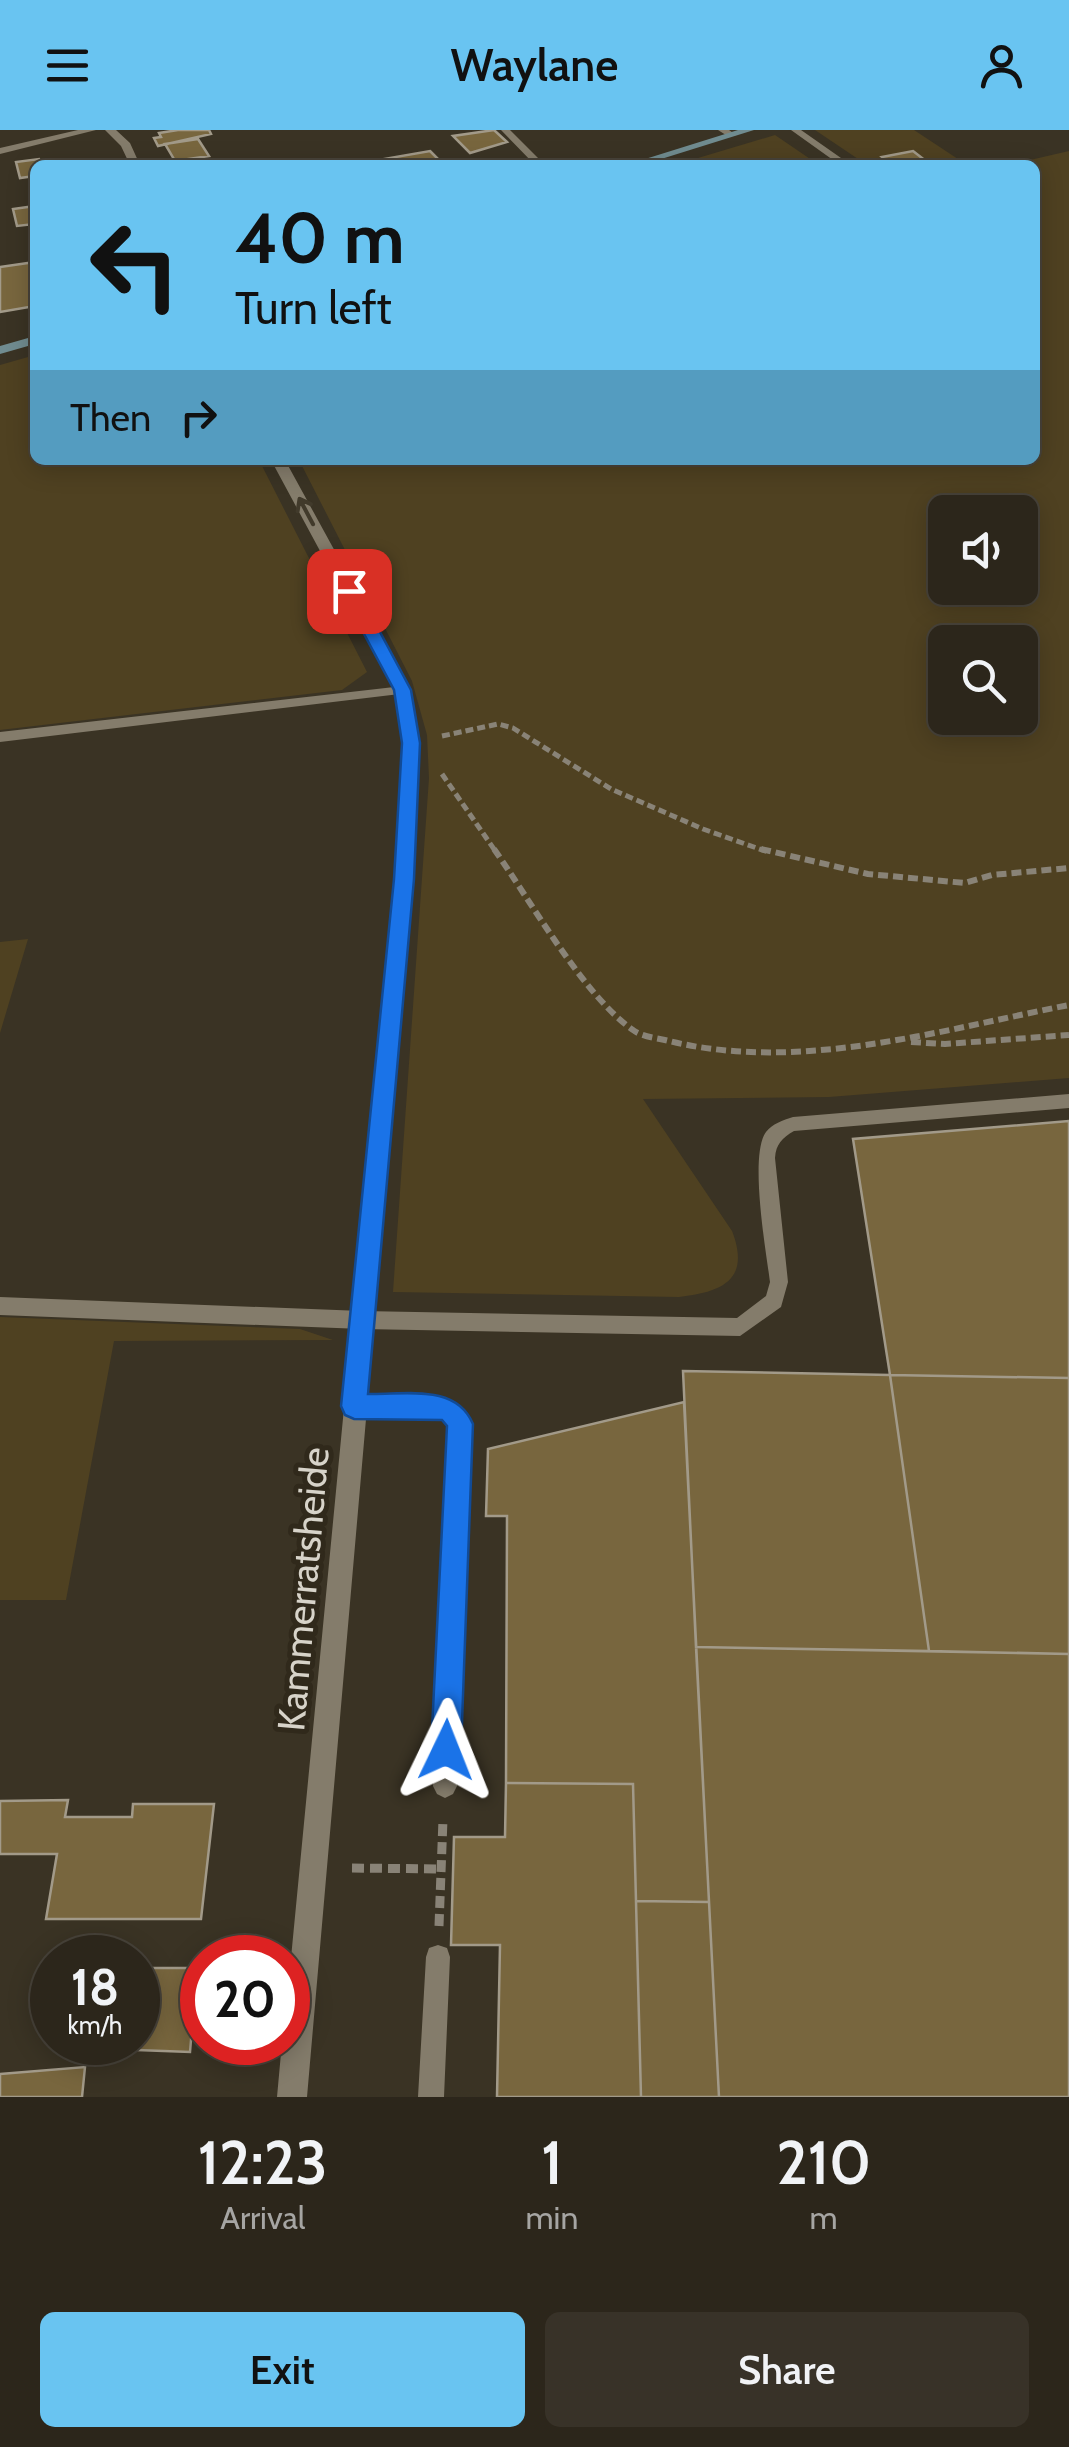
<!DOCTYPE html>
<style>
:root{--surface:#2c261b;--page:#383228;--text:#f1f3f6;--muted:#a6a5a3;--line:#48433a;--accent:#69c4f1}
body{margin:0;font-family:Cabin,sans-serif;background:var(--page);color:var(--text);height:100vh;display:flex;flex-direction:column;font-size:38px;white-space:nowrap}
*{box-sizing:border-box;margin:0}
p{font-size:32px;color:var(--muted)}
.icon{flex:none;width:55px;height:55px;fill:none;stroke:currentColor;stroke-width:2;stroke-linecap:round;stroke-linejoin:round}
.map{position:relative;height:1967px;overflow:hidden}
.details{display:flex;flex-direction:column;background:var(--surface);flex:1}
.details>*{flex:none}
.top-card{position:absolute;left:30px;top:30px;width:1010px;height:305px;border-radius:15px;box-shadow:0 5px 25px #0003,0 0 0 2px var(--line);background:#69c4f1;color:#111;overflow:hidden}
.fabs{position:absolute;left:928px;top:365px;display:grid;gap:20px}
.fabs a{display:grid;place-items:center;width:110px;height:110px;border-radius:15px;background:var(--surface);box-shadow:0 5px 25px #0003,0 0 0 2px var(--line);font-size:50px}
.speed{position:absolute;left:30px;top:1805px;display:flex;gap:20px;font-size:50px;font-weight:700;text-align:center}
.speed>*{display:grid;place-content:center;width:130px;height:130px;border-radius:50%;background:var(--surface);box-shadow:0 5px 25px #0003,0 0 0 2px var(--line);line-height:1}
.speed small{font-size:25px;font-weight:400}
.speed .limit{border:15px solid #d22;background:#fff;color:#111}
.pin{position:absolute;display:grid;place-items:center;width:85px;height:85px;color:#fff;margin:-42px;border-radius:20px;box-shadow:0 5px 15px #0006}
.me{position:absolute;width:110px;margin:-55px;rotate:2deg;stroke-linejoin:round;filter:drop-shadow(0 0 8px #0008)}
.turn{display:flex;align-items:center;gap:35px;height:210px;padding:0 40px;font-size:45px}
.turn .icon{width:130px;height:130px;stroke-width:2.5}
.turn b{display:block;font-size:70px;line-height:85px}
.then{display:flex;align-items:center;height:95px;padding:0 40px;background:#0003;gap:20px;font-size:38px}
.eta{display:flex;justify-content:space-evenly;align-items:center;height:170px;text-align:center}
.eta b{font-size:60px;font-weight:600;line-height:70px}
.button{display:flex;gap:20px;margin-top:auto;padding:20px 40px}
.button a{flex:1;height:115px;border-radius:15px;background:var(--accent);color:#111;font-size:40px;font-weight:600;line-height:115px;text-align:center}
.button a+a{background:var(--page);color:var(--text)}
header{display:flex;justify-content:space-between;align-items:center;height:130px;padding:0 40px;background:var(--accent);color:#111;font-size:45px;font-weight:600}
.map>svg:first-child{display:block}
.green{fill:#4f4121;fill-rule:evenodd}
.building{fill:#78663e;stroke:#a29a89;stroke-width:2.5}
.lines{fill:none;stroke-linecap:round;stroke-linejoin:round}
.path-far2{stroke:#898377;stroke-width:5;stroke-dasharray:8 4;stroke-linecap:butt}
.path-far1{stroke:#898377;stroke-width:6;stroke-dasharray:10 5;stroke-linecap:butt}
.path{stroke:#898377;stroke-width:9;stroke-dasharray:12 6;stroke-linecap:butt}
.service{fill:#847c6b;fill-rule:evenodd}
.minor{fill:#847c6b;fill-rule:evenodd}
.secondary{fill:#708c90;fill-rule:evenodd}
.oneway{stroke:#413a2b}
.route{fill:#1a73e8;stroke:#114b97;stroke-width:2.5}
.labels{text-anchor:middle;dominant-baseline:central;stroke-width:10;stroke-linejoin:round;paint-order:stroke}
.street-label{font-size:38px;fill:#d7d3c9;stroke:#30291b}
</style>
<header><svg class="icon" aria-label="menu" viewBox="0 0 24 24"><path d="M4 6h16M4 12h16M4 18h16"/></svg>Waylane<svg class="icon" aria-label="person" viewBox="0 0 24 24"><circle cx="12" cy="8" r="4"/><path d="M4 21q1-7 8-7t8 7"/></svg></header>
<div class="map">
<svg width="1069" height="1967" viewBox="0 0 1069 1967">
<rect width="100%" height="100%" fill="#3a3324"/>
<path class="green" d="M815,0H914L967,35H867Z
M775,5L819,35H676L678,34Z
M1069,21V948L829,967L643,969L732,1101C751,1150 722,1162 679,1167L393,1162L429,648L427,605L412,551L299,330H1035V35H1009ZM1020,382V458H945V382ZM1020,512V588H945V512Z
M35,225V330H259L367,542L342,560L0,600V235Z
M28,809L0,903V812Z
M0,1187L300,1199L333,1210L114,1211L66,1470H0Z"/>
<path class="building" d="M178,0H209L211,4L158,16L154,8L161,7L159,3Z
M494,0L507,12L470,23L453,6Z
M198,9L209,26L175,31L165,14Z
M430,21L444,35H390L384,29Z
M913,21L931,35H892L882,27Z
M39,29L41,35H35V46L20,48L16,32Z
M35,76V94L17,96L13,79Z
M35,132V176L0,182V137Z
M1069,991V1248L890,1245L853,1009Z
M683,1241L890,1245L929,1521L696,1517Z
M890,1245L1069,1248V1524L929,1521Z
M684,1272L709,1772L636,1771L633,1654L506,1653L507,1386H486L488,1319Z
M696,1517L1069,1524V1967H719Z
M506,1653L633,1654L641,1967H497L500,1815H451L454,1707H505Z
M68,1670L65,1687H132L133,1674H214L201,1789H46L57,1724H0V1671Z
M636,1771L709,1772L719,1967H641Z
M138,1838H197L190,1922L110,1919L111,1912H138Z
M85,1937L82,1967H0V1944Z"/>
<g class="lines">
<path class="path-far2" d="M442,606L498,594L513,598L611,659L703,699L768,722
M442,644L496,722"/>
<path class="path-far1" d="M494,719C530,770 584,866 633,900C642,907 658,908 669,911C800,943 940,900 1069,875
M761,719L868,744L965,753L992,745L1069,738
M911,912L945,914L1069,905"/>
<path class="path" d="M352,1738L441,1739
M439,1796L443,1689"/>
<path class="service" d="M501,0H510L545,35H535Z
M718,0H729L736,5L729,7Z
M791,0H801L851,35H840Z
M403,556L408,557V563L0,612V602Z
M1069,964V978L794,1001C782,1008 776,1014 775,1028L788,1152L781,1177L740,1206L362,1199L0,1185V1167L362,1181L737,1188L766,1166L770,1152C766,1121 749,1025 766,1002C772,994 783,990 793,987Z
M354,1266L443,1268L461,1276L470,1294L457,1656L453,1664L445,1668L437,1664L433,1656L450,1295L442,1288L354,1286L347,1283L344,1276L347,1269Z
M438,1815L447,1818L450,1827L444,1967H418L426,1827L429,1818Z"/>
<path class="minor" d="M78,0H96L0,24V18Z
M105,0H116L130,13L140,35H130L121,16Z
M271,330H285L411,560L419,613L413,749L307,1967H277L282,1912H288V1859L395,749L403,613L395,560Z"/>
<path class="secondary" d="M738,0H754L642,35H626Z
M35,206V214L0,224V216Z"/>
</g>
<defs><path id="oneway-shaft" d="M-6 0H5M1.5-3L5.5 0L1.5 3" fill="none" stroke-width="1.6" stroke-linecap="round" stroke-linejoin="round" transform="scale(2.5)"/></defs>
<use class="oneway" href="#oneway-shaft" transform="translate(306 381) rotate(-118)"/>
<path class="route" d="M349,456L358,461L411,560L420,613L414,749L368,1264C405,1265 456,1253 473,1294L461,1620L457,1630L446,1635L436,1630L431,1620L447,1296L442,1290L354,1289L345,1285L341,1276L394,749L402,613L394,560L341,461Z"/>
<g class="labels">
<g class="street-label">
<text transform="translate(303 1459) rotate(-85)">Kammerratsheide</text>
</g>
</g>
</svg>
<div class="fabs">
<a><svg class="icon" aria-label="sound" viewBox="0 0 24 24"><path d="M4 9h4l5-4v14l-5-4H4zM17 9q2 3 0 6"/></svg></a>
<a><svg class="icon" aria-label="search" viewBox="0 0 24 24"><circle cx="10" cy="10" r="6"/><path d="M15 15l6 6"/></svg></a>
</div>
<div class="speed"><div>18<small>km/h</small></div><div class="limit">20</div></div>
<div class="pin" style="left:349px;top:461px;background:#d93025"><svg class="icon" aria-label="arrive" viewBox="0 0 24 24"><path d="M6 21V4h12l-3 4 3 4H6"/></svg></div>
<svg class="me" style="left:446px;top:1620px" viewBox="-20 -20 40 40"><path d="M0-17L14 15 0 8-14 15z" fill="#1a73e8" stroke="#fff" stroke-width="4"/></svg>
<div class="top-card">
<div class="turn"><svg class="icon" aria-label="left" viewBox="0 0 24 24"><path d="M17 20v-9H6M10 6l-5 5 5 5"/></svg><div><b>40 m</b>Turn left</div></div>
<div class="then">Then<svg class="icon" aria-label="right" viewBox="0 0 24 24"><path d="M7 20v-9h11M14 6l5 5-5 5"/></svg></div>
</div>
</div>
<section class="details">
<div class="eta">
<div><b>12:23</b><p>Arrival</p></div>
<div><b>1</b><p>min</p></div>
<div><b>210</b><p>m</p></div>
</div>
<div class="button"><a>Exit</a><a>Share</a></div>
</section>
